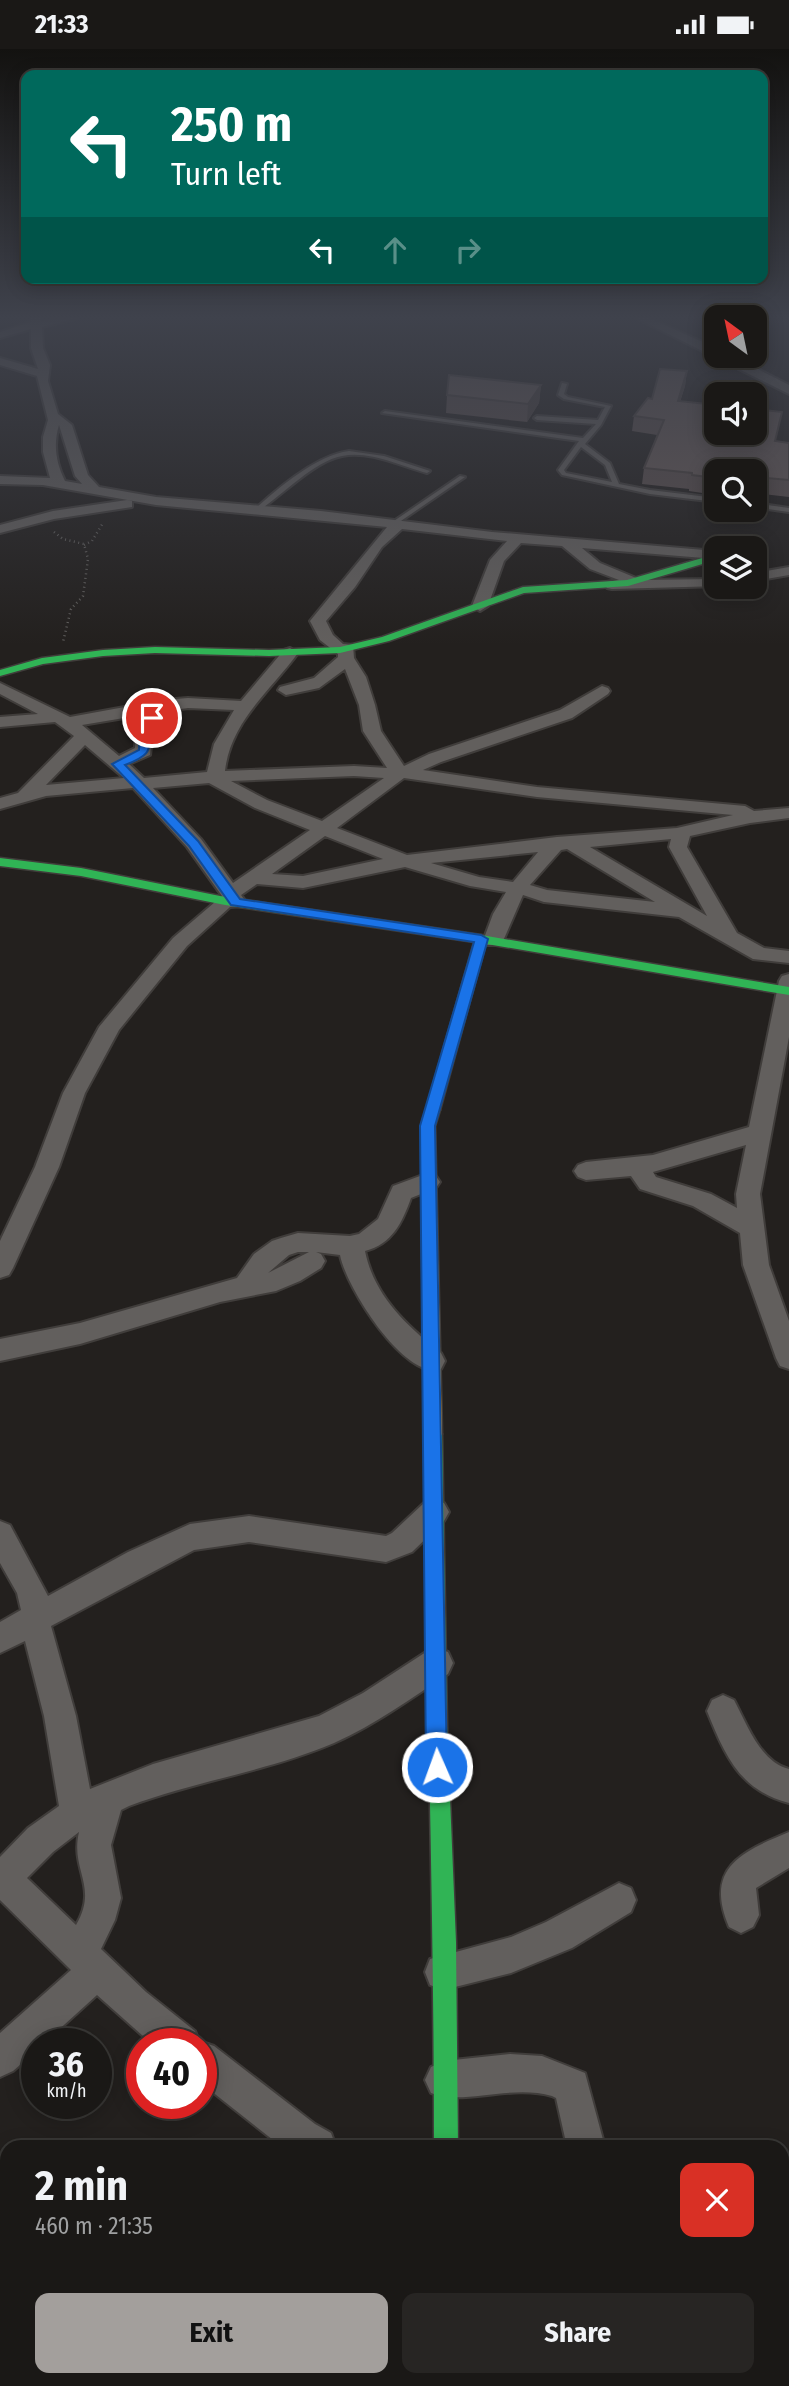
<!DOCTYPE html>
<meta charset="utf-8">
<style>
:root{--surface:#1a1816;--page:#272523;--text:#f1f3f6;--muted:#9fa0a1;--line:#383735;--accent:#a39f9c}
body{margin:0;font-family:"Fira Sans Condensed",sans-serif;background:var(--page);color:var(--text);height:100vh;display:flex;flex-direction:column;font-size:26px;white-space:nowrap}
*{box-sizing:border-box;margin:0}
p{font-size:23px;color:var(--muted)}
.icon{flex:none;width:38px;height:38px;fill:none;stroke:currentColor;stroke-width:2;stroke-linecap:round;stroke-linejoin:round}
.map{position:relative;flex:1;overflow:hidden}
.panel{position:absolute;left:0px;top:2091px;width:789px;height:247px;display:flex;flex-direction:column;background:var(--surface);border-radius:21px 21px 0 0;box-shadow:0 4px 18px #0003,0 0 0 2px var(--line)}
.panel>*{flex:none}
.hud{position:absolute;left:21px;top:21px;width:747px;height:214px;border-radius:14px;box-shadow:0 4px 18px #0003,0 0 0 2px var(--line);background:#00695c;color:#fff;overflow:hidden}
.needle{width:46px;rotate:327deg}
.buttons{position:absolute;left:704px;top:256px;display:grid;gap:14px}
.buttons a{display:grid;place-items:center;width:63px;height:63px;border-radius:14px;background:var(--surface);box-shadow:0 4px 18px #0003,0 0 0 2px var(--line);font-size:35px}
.speed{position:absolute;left:21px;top:1979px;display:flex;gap:14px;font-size:35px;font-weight:700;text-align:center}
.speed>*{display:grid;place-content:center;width:91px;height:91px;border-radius:50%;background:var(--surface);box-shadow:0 4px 18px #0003,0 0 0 2px var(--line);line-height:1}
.speed small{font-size:18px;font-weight:400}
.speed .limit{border:10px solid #d22;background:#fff;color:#111}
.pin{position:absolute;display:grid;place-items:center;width:60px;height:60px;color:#fff;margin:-30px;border:4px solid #fff;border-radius:50%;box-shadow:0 2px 7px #0007}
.me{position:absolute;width:77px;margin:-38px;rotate:358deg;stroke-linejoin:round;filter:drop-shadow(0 0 5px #0008)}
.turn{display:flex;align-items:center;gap:24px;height:147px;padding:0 35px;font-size:32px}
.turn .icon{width:91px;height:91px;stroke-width:2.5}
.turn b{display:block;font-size:49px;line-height:60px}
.lanes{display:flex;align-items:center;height:66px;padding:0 35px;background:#0003;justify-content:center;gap:35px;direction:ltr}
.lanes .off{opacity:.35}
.round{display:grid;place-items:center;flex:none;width:74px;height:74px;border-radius:14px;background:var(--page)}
.head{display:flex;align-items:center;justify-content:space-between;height:119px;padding:0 35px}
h1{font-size:42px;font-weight:700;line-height:52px}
.primary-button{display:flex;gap:14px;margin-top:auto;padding:14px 35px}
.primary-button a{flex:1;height:80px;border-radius:14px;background:var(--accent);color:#111;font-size:28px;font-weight:700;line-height:80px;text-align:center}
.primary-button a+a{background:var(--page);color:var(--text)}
.status{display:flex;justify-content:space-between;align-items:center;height:49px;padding:0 35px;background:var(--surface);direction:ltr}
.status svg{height:19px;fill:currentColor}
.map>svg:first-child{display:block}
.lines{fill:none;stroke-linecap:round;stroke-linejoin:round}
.lane-casing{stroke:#403d3b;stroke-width:4}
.street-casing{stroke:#403d3b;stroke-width:4}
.fast-casing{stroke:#403d3b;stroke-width:3}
.slow-casing{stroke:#403d3b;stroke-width:3}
.jam-casing{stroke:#403d3b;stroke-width:3}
.path{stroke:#605e5c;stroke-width:2.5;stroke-dasharray:1 3.5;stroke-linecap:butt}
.lane{fill:#625f5d;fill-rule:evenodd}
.street{fill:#625f5d;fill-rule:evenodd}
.fast{fill:#30b455;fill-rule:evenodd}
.slow{fill:#ff9f0a;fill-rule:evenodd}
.jam{fill:#e5322d;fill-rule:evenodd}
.wall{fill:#594e4d}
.shaded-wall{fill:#48403e}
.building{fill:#675b59;stroke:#48403e;stroke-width:2}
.route{fill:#1a73e8;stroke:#114b97;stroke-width:2}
</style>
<div class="status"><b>21:33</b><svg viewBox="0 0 49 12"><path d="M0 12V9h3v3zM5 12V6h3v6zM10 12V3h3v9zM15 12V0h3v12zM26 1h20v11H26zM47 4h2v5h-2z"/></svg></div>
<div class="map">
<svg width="789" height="2337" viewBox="0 0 789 2337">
<rect width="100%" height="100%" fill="#23201e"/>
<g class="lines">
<defs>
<path id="lane" d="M562,334L567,335L564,345L568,348L611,357L601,376L585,395L610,414L619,435L650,441L716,449V453L650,445L562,426L558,421L579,392L382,364L385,362L583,389L596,375L537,371L534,369L537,367L598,371L605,358L564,350L558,346ZM581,398L605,416L612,433L566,424L564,421Z
M349,402L384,407L430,422L427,424C401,417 369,401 342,407C315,412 283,445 260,461L255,460C278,439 317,406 349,402Z
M460,427L465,428L395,476H391V474Z
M754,454L789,459V463L754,458Z"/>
<path id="street" d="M31,269H41V272L78,269L42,278L43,299L50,316L48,332L58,365L72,376L88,426L99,438L156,448L321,462L492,483L716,502V510L582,499L600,514L641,531L716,530V537H721L612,540L607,539L605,536L607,533L619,531L590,520L562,497L521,494L504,512L488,557L480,562L472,557L490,511L507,492L402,480L382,498L355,538L326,572L333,586L343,595L353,596L354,609L366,628L375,656L381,682L404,717L429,705L560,661L602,637L608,639L610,642L608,645L572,669L441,713L423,721L537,738L745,757L754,762L789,759V769L750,774L690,787L687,798L737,884L764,899L789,902V914L753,910L679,868L544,853L523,846L503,892L500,896H486L483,892L493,865L506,843L470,837L405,818L303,839L257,835L241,846L246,853L243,857L230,858L187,897L119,981L85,1044L59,1118L13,1219L9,1226L0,1229V1192L35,1118L63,1044L99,978L173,889L222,847L187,798L133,739L46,747L0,760V749L18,744L74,687L55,673L0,678V668L38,665L0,645V634L70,668L163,651L188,649L241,652L284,601L290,599L298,604C271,641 230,673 225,722L354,717L387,719L363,682L359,656L345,620L319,639L286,646L278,641L280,638L314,629L338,608V605L320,591L310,572L387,478L156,456L43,436L0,435V427L50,429L43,403V388L48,371L37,327L0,316V309L38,320L31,299V280L0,289V283L31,273ZM59,376L75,427L82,435L65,432C56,414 53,396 59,376ZM188,659L234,661L214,695L207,723L144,729L129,715L150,706L153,681L167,662ZM148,665L136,681L135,699L119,707L82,676ZM85,696L124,729L46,736ZM354,727L384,729L322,772L267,751L231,732ZM404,729L537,748L733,766L677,779L557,788L407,806L337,779ZM209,734L255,759L310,781L233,834L201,790L153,739ZM325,787L383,810L303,827L272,825ZM671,790L669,798L707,867L590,798ZM567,800L655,853L547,841L530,836L561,801ZM538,803L513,833L479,828L431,814Z
M636,269H649L716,299V306H730L789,336V345Z
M127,451L132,452V458L54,470L0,484V476L53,462Z
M789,518V526L754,532V524Z
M789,925V988L760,1145L769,1216L789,1272V1320L780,1317L776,1309L743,1216L740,1184L693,1157L640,1140L631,1127L586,1131L578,1128L574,1122L578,1116L586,1113L653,1106L749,1078L779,932L782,927ZM746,1096L736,1145L737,1159L711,1145L656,1128L653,1123Z
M428,1124L436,1127L440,1133L436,1139L411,1149C402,1174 392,1195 365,1202C374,1247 407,1277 441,1304L445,1312L441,1320C405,1332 346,1238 340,1206L316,1203L321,1205L325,1212L321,1219L300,1232L276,1242L220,1253L80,1295L0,1312V1290L80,1274L237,1229L254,1205L272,1192L281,1189L298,1184L350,1187L359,1185L378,1170L393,1137ZM298,1203H309L268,1224L289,1206Z
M434,1450L444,1454L449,1463L444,1472L412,1503L386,1513L249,1493L194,1501L51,1577L76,1667L90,1740L153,1715L319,1667L363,1644L426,1603L437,1599L448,1603L453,1614L448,1625C411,1649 375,1676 334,1694C268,1722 196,1732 129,1757L121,1761L111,1796L121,1849L115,1871L101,1900L146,1943L195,1982L199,1992L214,1997L315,2075L331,2084L336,2098H282L201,2034V1995H152L97,1946L43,1995H37V2001L13,2022L0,2028V1984L71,1921L0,1851V1808L28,1779L59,1757L44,1667L25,1592L0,1604V1573L21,1561L17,1544L0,1514V1472L10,1476L48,1547L128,1503L190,1475L249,1467L386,1487L392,1484L424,1454ZM79,1783C70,1822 99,1837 76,1876L27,1829L53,1803Z
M723,1646L734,1651C747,1675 760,1713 789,1720V1754C739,1741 725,1706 707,1662L712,1651Z
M789,1783V1819L756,1839L759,1866L753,1878L741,1884L729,1878C704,1819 741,1803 789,1783Z
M619,1834L631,1839L636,1851L631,1863L572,1899L511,1924L443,1941L430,1936L425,1923L430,1910L511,1888L546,1873Z
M510,2005L542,2007L585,2024L605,2098H567L556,2049L552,2047C511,2035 462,2057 431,2044L425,2031L431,2018L444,2012Z
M782,2146H789V2186H782Z
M558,2331H600L601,2337H559Z"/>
<path id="fast" d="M716,505V511L628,537L524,544L389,592L340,604L269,607L155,604L103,607L43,615L0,627V621L42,609L103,601L155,598L269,601L340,598L382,588L523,538L627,531Z
M0,809L81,819L225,848L481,886L789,938V946L481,894L225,856L81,827L0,817Z
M433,1377L439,1380L442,1385L447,1677L456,1893L458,2098H434C434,1860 426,1623 424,1385L427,1380Z"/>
<path id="slow" d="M433,1056L440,1061L435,1077L442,1385L439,1390L433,1393L427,1390L424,1385L421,1077L426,1061Z"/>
<path id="jam" d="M481,886L487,890L440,1061L433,1066L426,1061L475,890Z"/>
</defs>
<use href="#lane" class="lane-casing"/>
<use href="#street" class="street-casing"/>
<use href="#fast" class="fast-casing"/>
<use href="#slow" class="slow-casing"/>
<use href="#jam" class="jam-casing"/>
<path class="path" d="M54,483L63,490L84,495L88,510L83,547L71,560L63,593
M84,496L92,492L103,474"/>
<use href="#lane" class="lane"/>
<use href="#street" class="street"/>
<use href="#fast" class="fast"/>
<use href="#slow" class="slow"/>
<use href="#jam" class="jam"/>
</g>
<path class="wall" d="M687,322L685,337L680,353L776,393L789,394V448L763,445L762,451L754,450V422H716V446L689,442V440L642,435L644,419L657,386L632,382L634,367L652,350Z
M541,336L539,354L527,373L446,364L447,346Z"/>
<path class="shaded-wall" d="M687,322L685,337L675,368L678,352Z
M541,336L539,354L527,373L528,355Z
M172,2331H179L177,2337H170Z"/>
<path class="building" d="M660,320L687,322L678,352L716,356V383H754V360L782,363L775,392L789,394V431L767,429L765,435L754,434V422H716V429L692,426V424L644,419L664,371L634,367L648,349L652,350Z
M449,326L541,336L528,355L447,346Z
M146,2331H172L170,2337H158Z"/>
<linearGradient id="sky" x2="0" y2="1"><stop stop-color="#131210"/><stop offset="0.45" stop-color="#3f424c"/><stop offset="1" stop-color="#3f424c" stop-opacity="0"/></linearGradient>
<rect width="789" height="596" fill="url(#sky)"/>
<path class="route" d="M148,667L157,669C142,697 162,702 125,716L198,792L240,850L481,886L488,890L435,1077L447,1718L444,1725L437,1729L429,1725L426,1718L420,1077L474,893L231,856L189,797L112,715L139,701L140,681Z"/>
</svg>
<div class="buttons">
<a><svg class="needle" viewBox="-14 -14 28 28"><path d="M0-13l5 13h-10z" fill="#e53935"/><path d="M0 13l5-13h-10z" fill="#9fa0a1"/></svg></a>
<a><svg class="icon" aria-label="sound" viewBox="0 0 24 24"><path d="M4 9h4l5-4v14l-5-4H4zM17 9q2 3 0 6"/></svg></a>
<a><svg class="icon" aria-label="search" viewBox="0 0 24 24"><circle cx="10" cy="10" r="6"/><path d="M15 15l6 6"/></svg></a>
<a><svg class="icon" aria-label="layers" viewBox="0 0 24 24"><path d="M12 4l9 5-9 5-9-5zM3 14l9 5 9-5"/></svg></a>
</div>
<div class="speed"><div>36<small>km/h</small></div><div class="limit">40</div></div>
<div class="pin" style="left:152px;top:669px;background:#d93025"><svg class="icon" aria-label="arrive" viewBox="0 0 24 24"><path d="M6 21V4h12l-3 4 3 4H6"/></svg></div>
<svg class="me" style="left:437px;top:1718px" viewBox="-20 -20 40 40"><circle r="17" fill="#1a73e8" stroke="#fff" stroke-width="3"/><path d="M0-11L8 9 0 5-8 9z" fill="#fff"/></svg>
<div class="hud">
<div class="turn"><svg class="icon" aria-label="left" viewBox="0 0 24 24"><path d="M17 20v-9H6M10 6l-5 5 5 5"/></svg><div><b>250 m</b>Turn left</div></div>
<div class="lanes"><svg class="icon" aria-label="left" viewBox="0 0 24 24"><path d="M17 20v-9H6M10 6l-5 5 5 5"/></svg><svg class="icon off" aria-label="ahead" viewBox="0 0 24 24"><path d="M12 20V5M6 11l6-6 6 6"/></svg><svg class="icon off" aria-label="right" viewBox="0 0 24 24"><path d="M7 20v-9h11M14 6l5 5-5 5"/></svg></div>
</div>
<section class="panel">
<div class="head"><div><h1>2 min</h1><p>460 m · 21:35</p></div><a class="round" style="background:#d93025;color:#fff"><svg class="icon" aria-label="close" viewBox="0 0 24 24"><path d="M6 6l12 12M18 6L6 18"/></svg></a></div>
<div class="primary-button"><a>Exit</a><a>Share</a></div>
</section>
</div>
